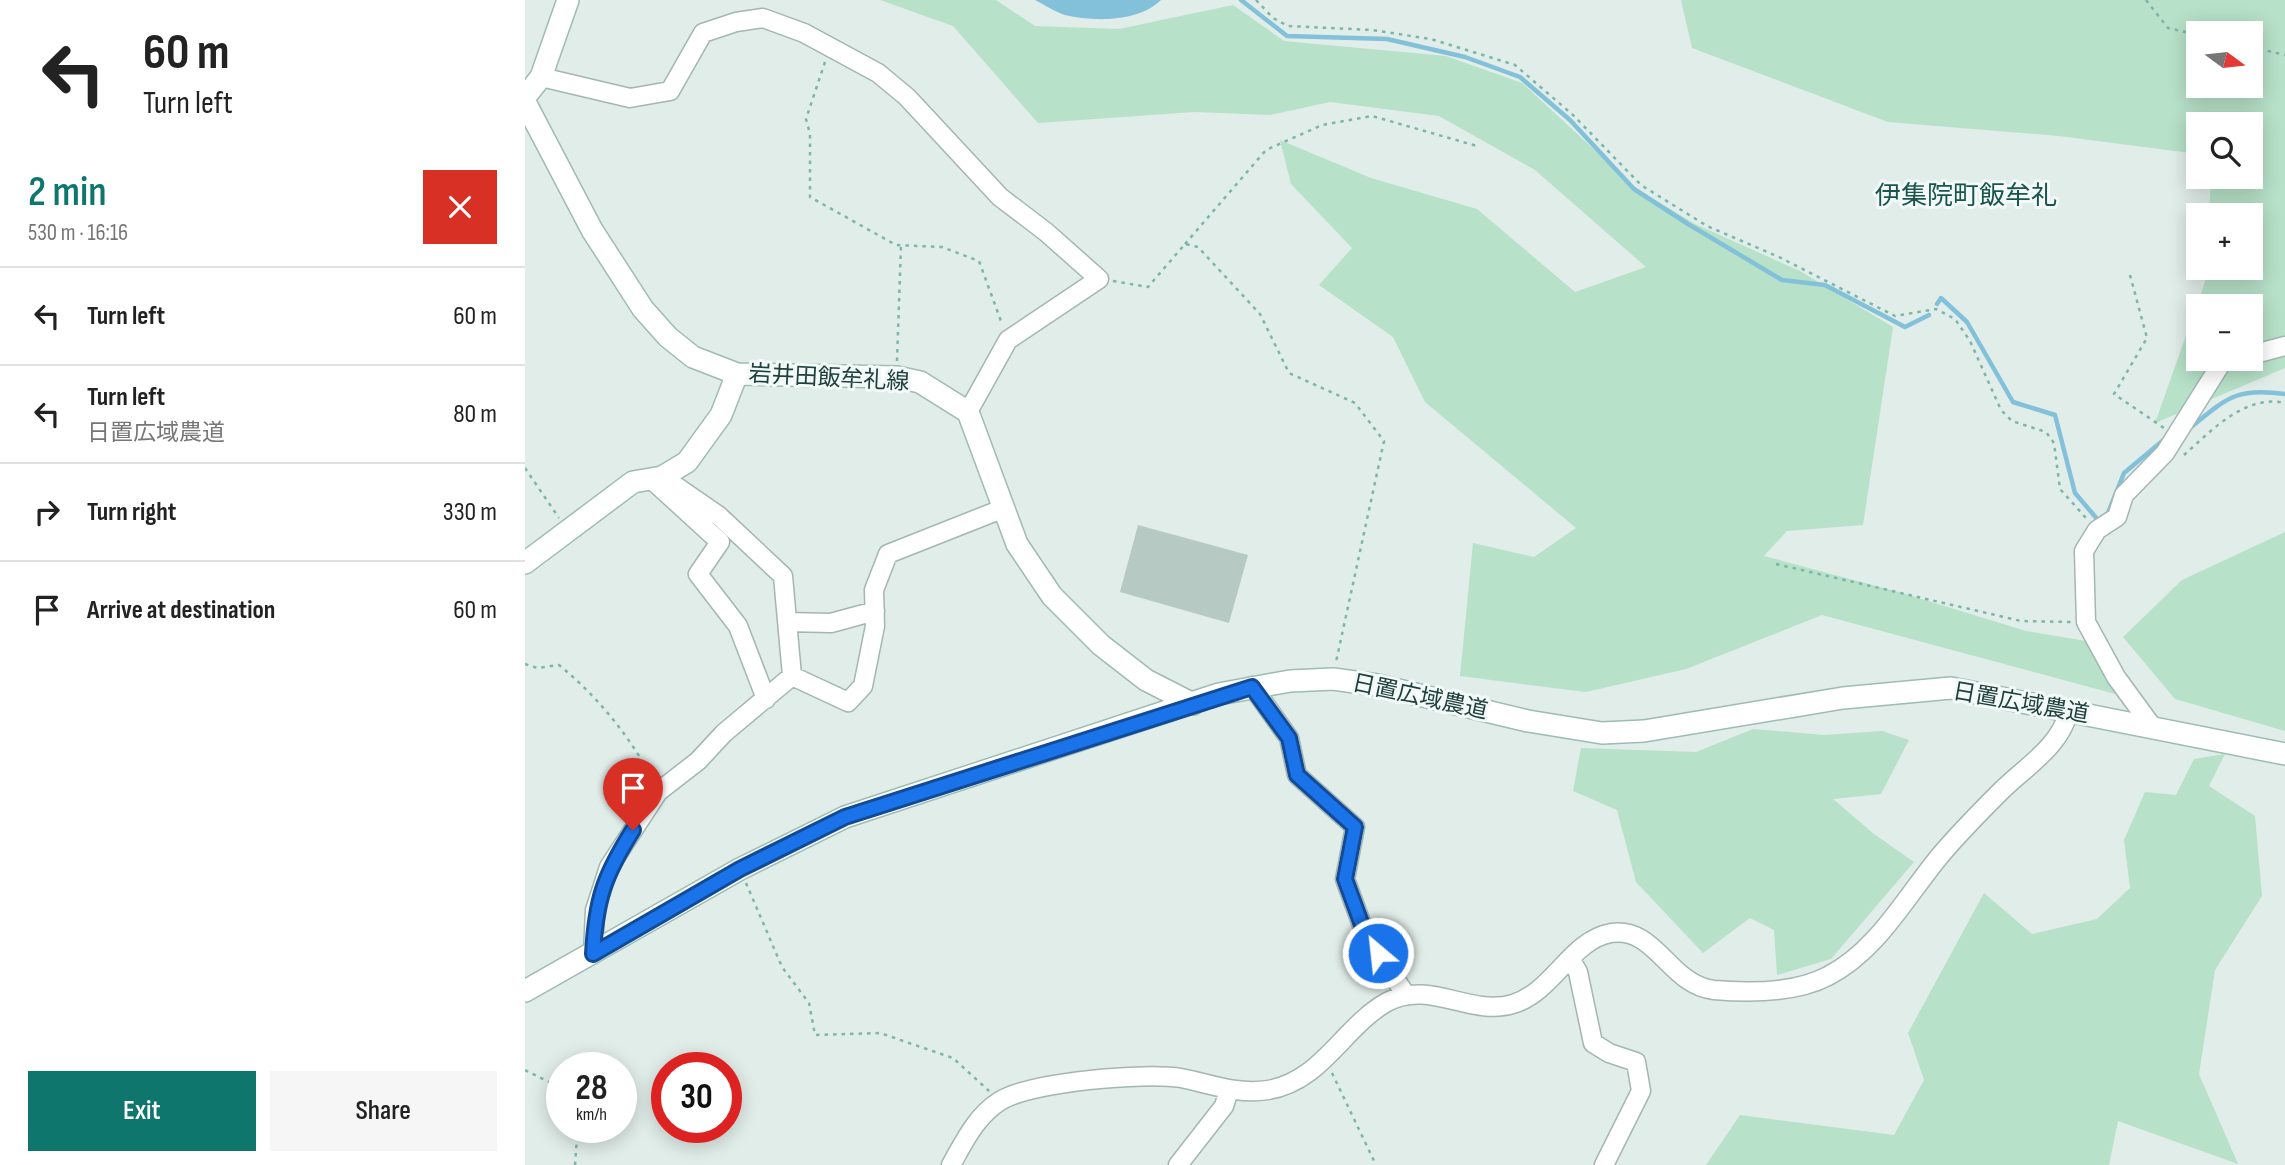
<!DOCTYPE html>
<meta charset="utf-8">
<style>
:root{--surface:#fff;--page:#f6f6f6;--text:#222;--muted:#767676;--line:#e0e0e0;--accent:#0f766e}
body{margin:0;font-family:"Sofia Sans Condensed","Noto Sans JP",sans-serif;background:var(--page);color:var(--text);height:100vh;display:flex;flex-direction:column;font-size:26px;white-space:nowrap}
*{box-sizing:border-box;margin:0}
p{font-size:23px;color:var(--muted)}
.icon{flex:none;width:38px;height:38px;fill:none;stroke:currentColor;stroke-width:2;stroke-linecap:round;stroke-linejoin:round}
.map{position:relative;flex:1;overflow:hidden}
.drawer{display:flex;flex-direction:column;background:var(--surface);width:525px}
.drawer>*{flex:none}
.guide{background:#fff;color:var(--text);overflow:hidden}
.needle{width:46px;rotate:105deg}
.buttons{position:absolute;left:1661px;top:21px;display:grid;gap:14px}
.buttons a{display:grid;place-items:center;width:77px;height:77px;border-radius:0px;background:var(--surface);box-shadow:0 4px 18px #0003;font-size:35px}
.speed{position:absolute;left:21px;top:1052px;display:flex;gap:14px;font-size:35px;font-weight:700;text-align:center}
.speed>*{display:grid;place-content:center;width:91px;height:91px;border-radius:50%;background:var(--surface);box-shadow:0 4px 18px #0003;line-height:1}
.speed small{font-size:18px;font-weight:400}
.speed .limit{border:10px solid #d22;background:#fff;color:#111}
.pin{position:absolute;display:grid;place-items:center;width:60px;height:60px;color:#fff;margin:-72px -30px;border-radius:50% 50% 50% 0;rotate:-45deg;box-shadow:0 0 7px #0007}
.pin .icon{rotate:45deg}
.me{position:absolute;width:77px;margin:-38px;rotate:332deg;stroke-linejoin:round;filter:drop-shadow(0 0 5px #0008)}
.turn{display:flex;align-items:center;gap:24px;height:147px;padding:0 28px;font-size:32px}
.turn .icon{width:91px;height:91px;stroke-width:2.5}
.turn b{display:block;font-size:49px;line-height:60px}
.round{display:grid;place-items:center;flex:none;width:74px;height:74px;border-radius:0px;background:var(--page)}
.summary{display:flex;align-items:center;justify-content:space-between;height:119px;padding:0 28px}
h1{font-size:42px;font-weight:600;line-height:52px;color:var(--accent)}
.primary-button{display:flex;gap:14px;margin-top:auto;padding:14px 28px}
.primary-button a{flex:1;height:80px;border-radius:0px;background:var(--accent);color:#fff;font-size:28px;font-weight:600;line-height:80px;text-align:center}
.primary-button a+a{background:var(--page);color:var(--text)}
ul{padding:0;list-style:none}
li{display:flex;align-items:center;gap:21px;height:98px;padding:0 28px;border-top:2px solid var(--line)}
li div{flex:1}
li b{display:block;font-size:26px}
li em{font-style:normal}
main{display:flex;flex:1;min-height:0}
.map>svg:first-child{display:block}
.green{fill:#b7e1c8;fill-rule:evenodd}
.water{fill:#82c1d9}
.lines{fill:none;stroke-linecap:round;stroke-linejoin:round}
.stream{stroke:#82c1d9;stroke-width:4.5}
.building{fill:#b6c9c3}
.street-casing{stroke:#a3b6b2;stroke-width:21}
.secondary-casing{stroke:#9ebbb4;stroke-width:24}
.path{stroke:#7db5ab;stroke-width:2.5;stroke-dasharray:3.5 5;stroke-linecap:butt}
.street{stroke:#fff;stroke-width:18}
.secondary{stroke:#fff;stroke-width:21}
.route-casing{stroke:#114b97;stroke-width:18}
.route{stroke:#1a73e8;stroke-width:12}
.labels{text-anchor:middle;dominant-baseline:central;stroke-width:6;stroke-linejoin:round;paint-order:stroke}
.street-label{font-size:23px;fill:#1f403c;stroke:#f2f9f7}
.quarter-label{font-size:26px;fill:#18554e;stroke:#f2f9f7}
</style>
<main>
<section class="drawer">
<div class="guide">
<div class="turn"><svg class="icon" aria-label="left" viewBox="0 0 24 24"><path d="M17 20v-9H6M10 6l-5 5 5 5"/></svg><div><b>60 m</b>Turn left</div></div>
</div>
<div class="summary"><div><h1>2 min</h1><p>530 m · 16:16</p></div><a class="round" style="background:#d93025;color:#fff"><svg class="icon" aria-label="close" viewBox="0 0 24 24"><path d="M6 6l12 12M18 6L6 18"/></svg></a></div>
<ul>
<li><svg class="icon" aria-label="left" viewBox="0 0 24 24"><path d="M17 20v-9H6M10 6l-5 5 5 5"/></svg><div><b>Turn left</b></div><em>60 m</em></li>
<li><svg class="icon" aria-label="left" viewBox="0 0 24 24"><path d="M17 20v-9H6M10 6l-5 5 5 5"/></svg><div><b>Turn left</b><p>日置広域農道</p></div><em>80 m</em></li>
<li><svg class="icon" aria-label="right" viewBox="0 0 24 24"><path d="M7 20v-9h11M14 6l5 5-5 5"/></svg><div><b>Turn right</b></div><em>330 m</em></li>
<li><svg class="icon" aria-label="arrive" viewBox="0 0 24 24"><path d="M6 21V4h12l-3 4 3 4H6"/></svg><div><b>Arrive at destination</b></div><em>60 m</em></li>
</ul>
<div class="primary-button"><a>Exit</a><a>Share</a></div>
</section>
<div class="map">
<svg width="1760" height="1165" viewBox="0 0 1760 1165">
<rect width="100%" height="100%" fill="#e1ede9"/>
<path class="green" d="M355,0H471L510,26L594,29L708,5L759,41L921,56L997,83L1112,189L1170,224L1275,271L1368,327L1338,525L1262,531L1239,556L1377,593L1501,631L1567,642L1594,695L1297,615L1161,669L1061,692L935,676L948,543L1009,557L1051,528L900,402L868,337L794,285L827,248L766,184L755,140L846,178L952,209L1050,292L1121,267L1010,170L914,116L805,102L745,115L669,112L513,123L428,26Z
M1156,0H1760V368L1630,423L1680,282L1681,268H1726V215H1684L1686,177H1726V124H1673V154L1534,136L1363,122L1167,48ZM1673,33H1726V86H1673ZM1673,306H1726V359H1673Z
M1760,532V731L1650,699L1598,637L1657,580Z
M1228,729L1299,735L1357,731L1384,740L1356,794L1308,799L1349,834L1389,862L1306,959L1252,975L1249,930L1225,918L1178,953L1111,882L1092,810L1048,791L1056,748L1171,752Z
M1700,754L1684,786L1730,816L1737,896L1690,970L1674,1074L1713,1164L1593,1121L1584,1165H1181L1215,1115L1369,1135L1399,1080L1383,1033L1459,893L1507,934L1572,919L1605,888L1599,840L1620,792L1651,795L1669,759Z"/>
<path class="water" d="M510,0H636C614,22 569,22 540,15C530,12 520,5 510,0Z"/>
<g class="lines">
<path class="stream" d="M716,0L762,36L862,39L940,57L995,77L1045,120L1109,189L1163,224L1257,280L1300,285L1380,327L1404,315
M1412,304L1416,298L1442,322L1488,402L1530,415L1550,493L1573,520L1583,513L1599,473L1641,438
M1665,428C1702,398 1711,387 1760,394"/>
</g>
<path class="building" d="M613,525L723,555L704,623L595,592Z"/>
<g class="lines">
<defs>
<path id="street" d="M16,77L105,98L145,91L178,33L211,22L238,18L279,33L353,73L382,97L475,197L521,232L574,279L483,340L443,412
M1726,355L1760,346
M139,478L194,516L258,576L267,676
M126,479L195,542L173,574L213,626L241,699
M262,622L306,623L350,611
M727,686L764,738L772,775L830,827L820,879L841,936L881,995
M1629,729L1591,677L1561,622L1559,551L1572,530L1592,517L1599,495L1640,453L1699,359
M68,954L70,910L84,867L133,792L173,761L199,733L267,676L323,702L338,686L350,626L349,590L363,554L477,509
M1046,960L1053,972L1068,1043L1084,1053L1111,1062L1116,1091L1079,1165
M426,1165C439,1142 451,1116 475,1101C505,1082 621,1072 656,1078C686,1084 713,1095 743,1090C797,1081 818,1027 862,1002C905,979 945,1017 988,1004C1028,992 1046,940 1086,933C1131,926 1144,985 1189,990C1225,993 1271,993 1303,976C1351,952 1381,897 1414,857C1433,834 1454,813 1475,792C1500,767 1535,747 1544,711
M653,1165L699,1106L704,1090"/>
<path id="secondary" d="M0,97L16,77L43,0
M0,102L67,230L118,309L143,337L168,357L212,374L372,377L395,382L443,412L492,544L527,596L576,645L621,680L668,704
M0,563L108,482L137,477L162,462L196,415L212,374
M0,991L215,869L320,817L694,694L765,681L808,679L852,685L1003,721L1077,733L1119,731L1318,698L1426,688L1760,754"/>
</defs>
<use href="#street" class="street-casing"/>
<use href="#secondary" class="secondary-casing"/>
<path class="path" d="M731,0L748,18L763,26L847,30L906,39L990,65L1048,115L1116,185L1182,226L1254,257L1370,316L1411,309L1430,319L1445,341L1476,410L1487,421L1521,432L1529,443L1535,489L1561,518
M1621,0L1643,28L1673,35
M1726,47L1760,55
M300,62L281,119L285,134V197L371,245L417,247L454,261L477,324
M660,244L741,150L797,125L847,116L952,146
M1605,275L1622,338L1589,394L1639,428
M588,281L623,287L660,244L673,247L735,314L764,373L830,403L859,441L811,662
M372,361L376,245
M1659,455C1686,431 1720,394 1760,403
M0,468L34,518
M1251,564L1496,621L1547,622
M0,664L12,668L34,665C72,696 102,733 126,776
M221,883L257,967L284,1003L290,1035L355,1033L428,1058L464,1091
M0,1070L28,1084L37,1099
M807,1073L851,1165
M50,1165L52,1137L50,1127"/>
<use href="#street" class="street"/>
<use href="#secondary" class="secondary"/>
</g>
<g class="lines">
<defs>
<path id="route" d="M108,830C79,876 71,899 68,954L215,869L320,817L727,687L764,738L772,775L830,827L820,879L841,936L853,953"/>
</defs>
<use href="#route" class="route-casing"/>
<use href="#route" class="route"/>
</g>
<g class="labels">
<g class="street-label">
<text transform="translate(304 378) rotate(3)">岩井田飯牟礼線</text>
<text transform="translate(895 697) rotate(12)">日置広域農道</text>
<text transform="translate(1496 703) rotate(10)">日置広域農道</text>
</g>
<g class="quarter-label">
<text x="1441" y="196">伊集院町飯牟礼</text>
</g>
</g>
</svg>
<div class="buttons">
<a><svg class="needle" viewBox="-14 -14 28 28"><path d="M0-13l5 13h-10z" fill="#e53935"/><path d="M0 13l5-13h-10z" fill="#767676"/></svg></a>
<a><svg class="icon" aria-label="search" viewBox="0 0 24 24"><circle cx="10" cy="10" r="6"/><path d="M15 15l6 6"/></svg></a>
<a>+</a>
<a>−</a>
</div>
<div class="speed"><div>28<small>km/h</small></div><div class="limit">30</div></div>
<div class="pin" style="left:108px;top:830px;background:#d93025"><svg class="icon" aria-label="arrive" viewBox="0 0 24 24"><path d="M6 21V4h12l-3 4 3 4H6"/></svg></div>
<svg class="me" style="left:853px;top:953px" viewBox="-20 -20 40 40"><circle r="17" fill="#1a73e8" stroke="#fff" stroke-width="3"/><path d="M0-11L8 9 0 5-8 9z" fill="#fff"/></svg>
</div>
</main>
